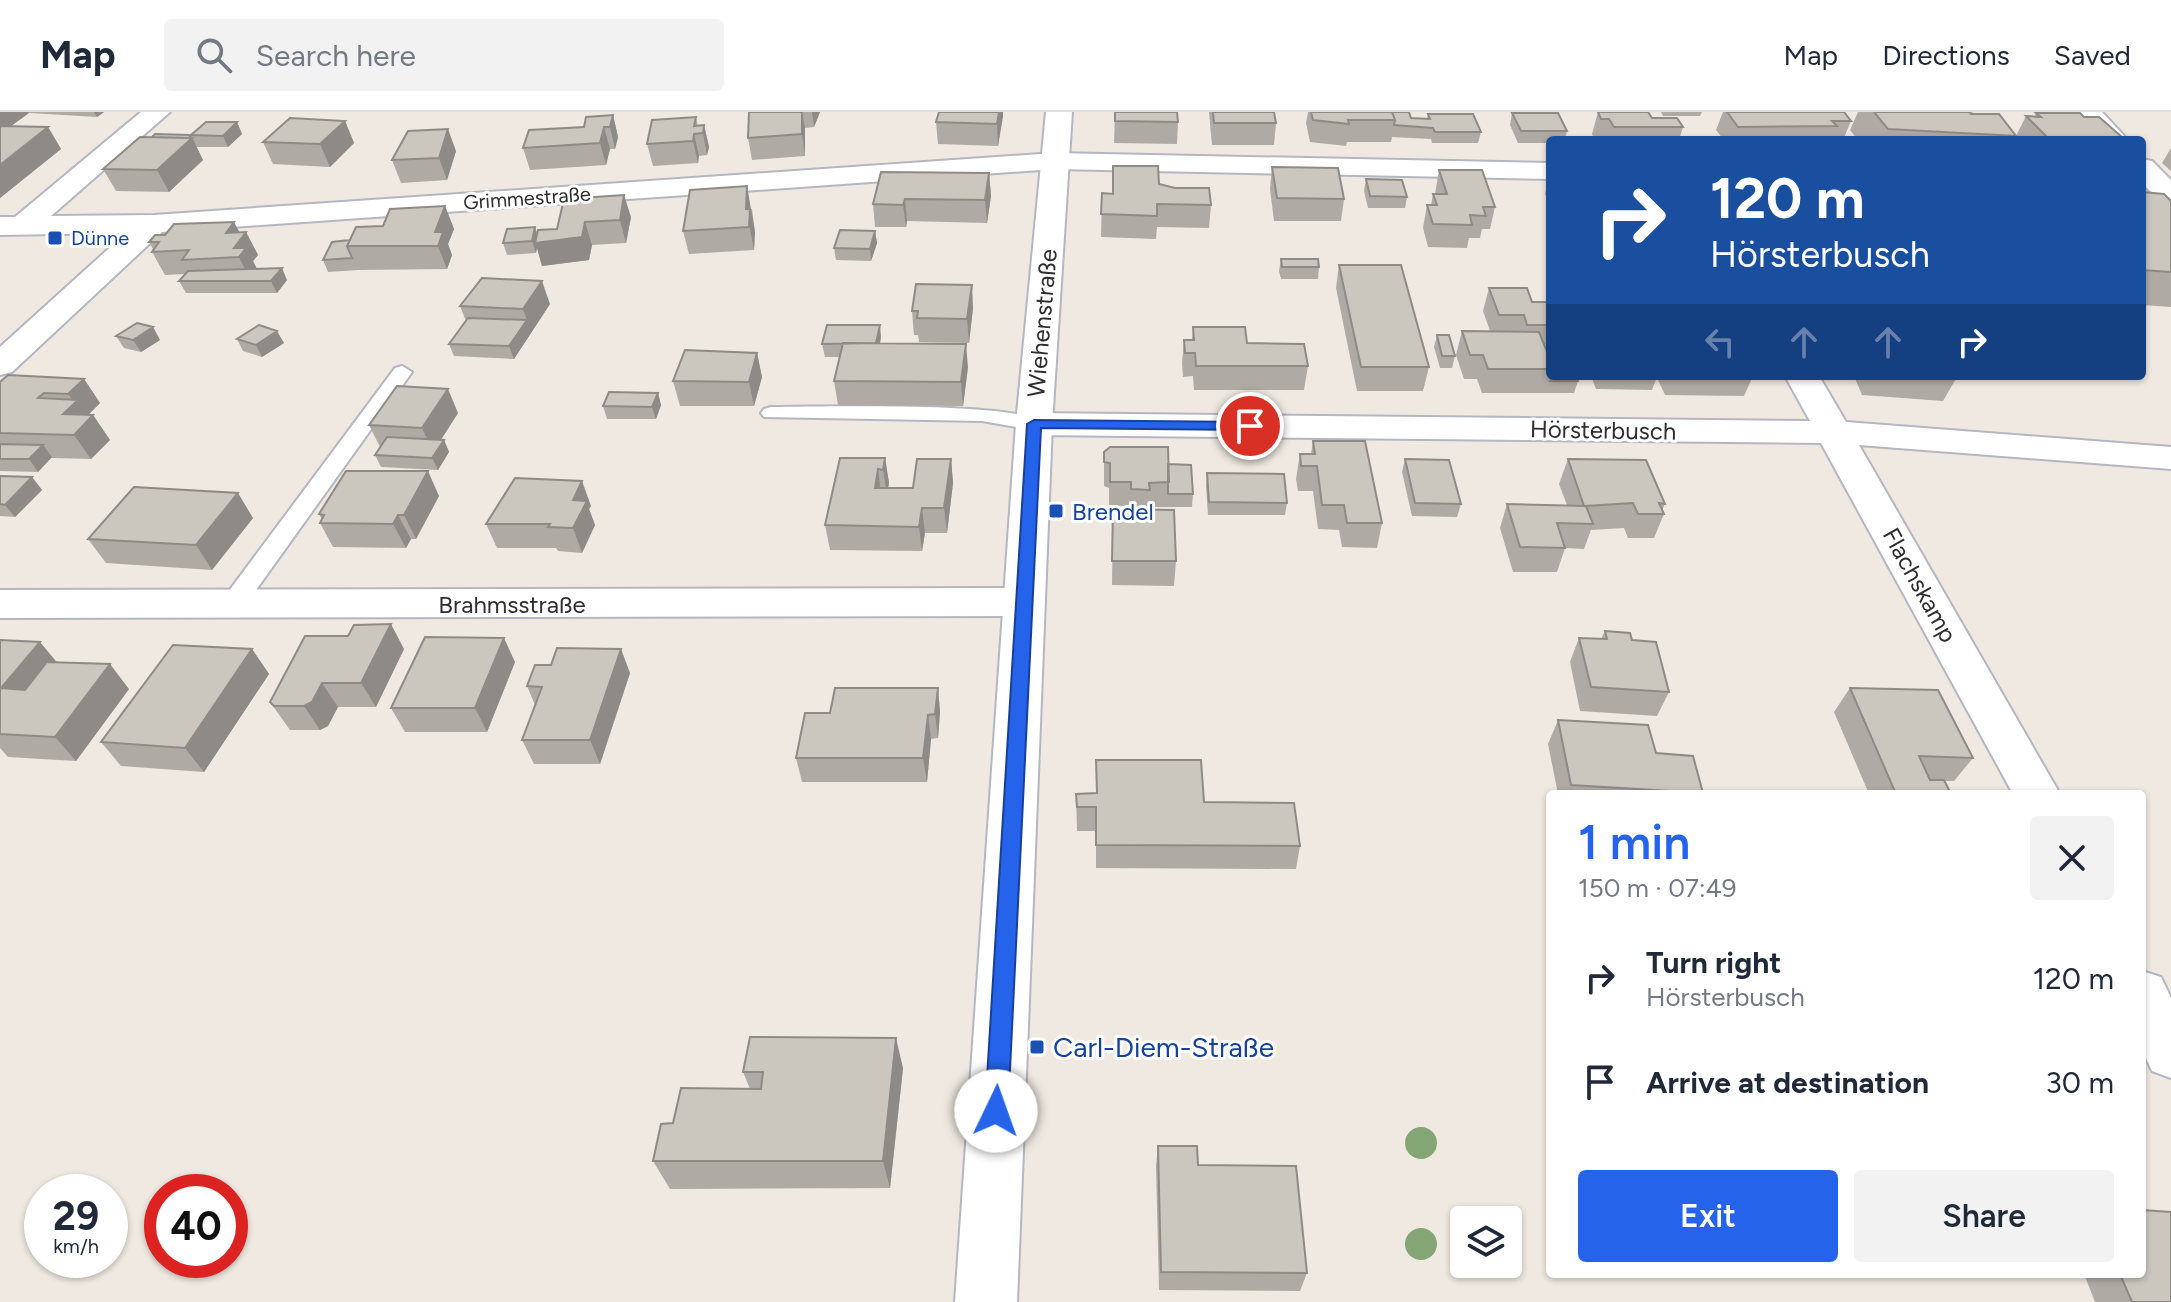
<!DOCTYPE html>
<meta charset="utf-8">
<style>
:root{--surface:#fff;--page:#f2f2f3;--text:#1f2937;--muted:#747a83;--line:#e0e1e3;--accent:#2563eb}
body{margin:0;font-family:Figtree,sans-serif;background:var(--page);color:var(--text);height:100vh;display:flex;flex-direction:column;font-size:30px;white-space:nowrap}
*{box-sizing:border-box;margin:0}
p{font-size:26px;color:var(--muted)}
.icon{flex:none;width:44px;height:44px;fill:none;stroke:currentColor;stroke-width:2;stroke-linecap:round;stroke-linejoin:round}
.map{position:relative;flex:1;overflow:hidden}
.sheet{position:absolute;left:1546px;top:678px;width:600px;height:488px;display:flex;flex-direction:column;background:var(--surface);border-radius:8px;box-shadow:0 2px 6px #0004}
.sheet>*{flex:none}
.banner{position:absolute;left:1546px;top:24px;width:600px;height:244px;border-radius:8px;box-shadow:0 2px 6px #0004;background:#1a4fa0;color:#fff;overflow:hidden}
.controls{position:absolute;left:1450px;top:1094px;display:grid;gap:16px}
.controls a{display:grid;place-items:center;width:72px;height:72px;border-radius:8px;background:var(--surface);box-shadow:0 2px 6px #0004;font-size:40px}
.speed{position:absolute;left:24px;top:1062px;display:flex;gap:16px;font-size:40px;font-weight:700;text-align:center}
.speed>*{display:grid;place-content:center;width:104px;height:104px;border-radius:50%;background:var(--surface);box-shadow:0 2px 6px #0004;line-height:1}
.speed small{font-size:20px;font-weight:400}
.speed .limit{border:12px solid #d22;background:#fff;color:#111}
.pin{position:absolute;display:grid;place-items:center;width:68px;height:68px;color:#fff;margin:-34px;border:4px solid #fff;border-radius:50%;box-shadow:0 2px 8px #0007}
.me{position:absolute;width:88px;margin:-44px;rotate:3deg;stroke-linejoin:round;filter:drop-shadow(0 0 6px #0008)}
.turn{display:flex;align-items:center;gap:28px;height:168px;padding:0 32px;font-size:36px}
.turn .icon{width:104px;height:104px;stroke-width:2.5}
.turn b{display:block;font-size:56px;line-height:68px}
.lanes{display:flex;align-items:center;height:76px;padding:0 32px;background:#0003;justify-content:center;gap:40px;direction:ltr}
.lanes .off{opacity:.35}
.round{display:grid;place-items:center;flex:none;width:84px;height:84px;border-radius:8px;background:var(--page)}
.overview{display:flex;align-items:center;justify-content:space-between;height:136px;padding:0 32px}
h1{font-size:48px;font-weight:600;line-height:60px;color:var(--accent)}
.button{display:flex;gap:16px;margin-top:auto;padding:16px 32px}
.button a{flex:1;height:92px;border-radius:8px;background:var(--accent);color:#fff;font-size:32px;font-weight:600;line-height:92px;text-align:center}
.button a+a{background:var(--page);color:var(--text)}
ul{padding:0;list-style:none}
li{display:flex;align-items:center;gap:24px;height:104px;padding:0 32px}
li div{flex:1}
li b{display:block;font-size:30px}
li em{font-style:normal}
header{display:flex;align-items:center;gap:48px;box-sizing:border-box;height:112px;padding:0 40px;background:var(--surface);border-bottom:2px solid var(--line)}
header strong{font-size:38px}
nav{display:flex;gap:44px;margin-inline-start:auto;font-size:28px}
.search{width:560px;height:72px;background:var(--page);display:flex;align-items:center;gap:20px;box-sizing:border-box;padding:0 28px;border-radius:8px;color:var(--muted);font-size:30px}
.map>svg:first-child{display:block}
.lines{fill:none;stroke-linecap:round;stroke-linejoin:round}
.lane-casing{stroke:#b4b7c1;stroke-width:4}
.street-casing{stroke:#b4b7c1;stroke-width:4}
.secondary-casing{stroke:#b4b7c1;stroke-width:4}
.lane{fill:#fff;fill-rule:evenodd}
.street{fill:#fff;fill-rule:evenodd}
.secondary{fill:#fff;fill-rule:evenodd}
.tree{fill:#84a574}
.wall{fill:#afaba4}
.shaded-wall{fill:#8e8b86}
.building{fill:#cbc7bf;stroke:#8e8b86;stroke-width:2}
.route{fill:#2563eb;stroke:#184099;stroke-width:2}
.transit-dot{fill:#1a4fb4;stroke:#fff;stroke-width:3}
.labels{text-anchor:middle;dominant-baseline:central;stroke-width:6;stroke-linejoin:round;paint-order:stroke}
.far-street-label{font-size:20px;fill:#2e2e2e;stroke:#fff}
.far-transit-label{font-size:20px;fill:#164399;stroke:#fff;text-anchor:start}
.street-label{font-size:24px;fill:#2e2e2e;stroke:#fff}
.transit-label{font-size:24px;fill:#164399;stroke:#fff;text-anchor:start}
.near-transit-label{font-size:28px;fill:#164399;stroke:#fff;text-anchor:start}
</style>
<header>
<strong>Map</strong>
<div class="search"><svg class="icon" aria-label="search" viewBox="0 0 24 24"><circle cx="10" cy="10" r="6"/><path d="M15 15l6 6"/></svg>Search here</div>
<nav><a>Map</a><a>Directions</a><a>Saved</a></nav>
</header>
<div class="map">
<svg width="2171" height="1190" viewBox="0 0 2171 1190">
<rect width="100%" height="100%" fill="#efe9e1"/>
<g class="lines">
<defs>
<path id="lane" d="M402,254L412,260L241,499L232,501L223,499L220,493L223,487L395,256Z
M771,295C812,295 1026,289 1044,312L1034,318L982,309L764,305L761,301L764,297Z"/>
<path id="street" d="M141,0H170L51,104L154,103L1055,41L1550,51V67L1055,57L162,120L12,260L0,263V235L126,121L0,123V105H15Z
M2074,0H2102L2128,28H2100Z
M2142,47L2152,49L2171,68V93L2161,90L2142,71Z
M1785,264H1819L1846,310L2171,335V357L1859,333L2060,682H2013L1821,331L1034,323L1021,320L1016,312L1021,304L1034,301L1810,309Z
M1025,476L1039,480L1045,490L1039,500L1025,504L0,506V478Z
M2142,859L2161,865L2171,886V966L2152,959L2142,938Z"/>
<path id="secondary" d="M1046,0H1072L1052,312L1017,1190H955L1016,312Z"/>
</defs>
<use href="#lane" class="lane-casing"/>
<use href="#street" class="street-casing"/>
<use href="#secondary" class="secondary-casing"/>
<use href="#lane" class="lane"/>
<use href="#street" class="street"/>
<use href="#secondary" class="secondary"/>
</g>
<g class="tree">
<circle cx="1421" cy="1031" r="16"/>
<circle cx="1421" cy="1132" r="16"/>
</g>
<path class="wall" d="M0,0H104L97,5L29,1L11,14L48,15L61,37L0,86Z
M749,0H820L814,15L805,16V44L752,48L748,26Z
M939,0H1003L998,34L938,32L936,10Z
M1115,0L1178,10L1177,32L1114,31Z
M1209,0H1274L1276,11L1274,33H1212Z
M1308,0H1409L1411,6L1427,7L1428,2L1481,20L1478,31H1432L1431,27L1392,25L1391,30H1347L1346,34L1310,30L1306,11Z
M1598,0L1652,6L1683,15L1679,28H1595L1592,22Z
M1661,0H1702L1700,4H1663Z
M1723,0H1844L1851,9L1843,28H1724L1716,18Z
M1858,0H1973L1972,2L2016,24L2013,28H1858L1850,18Z
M1512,1L1567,19L1565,28H1550V31H1518L1510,13Z
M2036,1L2084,5L2123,26L2122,28H2016L2015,26L2026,4L2034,5Z
M613,3L618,25L615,37H610L606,53L530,58L523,36Z
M696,5L698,14L704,13L709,35L707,43L699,44L698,51L653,54L647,32Z
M345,9L354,31L330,55L273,52L263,30Z
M237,10L242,22L228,35H196L203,48L169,80L116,79L103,57L191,23Z
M2171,36V59L2162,51Z
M456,39L447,68L401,71L392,48Z
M1272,55L1344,87L1341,109H1274L1270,77Z
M1439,58L1495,95L1490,117H1482L1480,126H1469L1467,136L1428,135L1423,116L1427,93H1431L1433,82H1435Z
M989,61L991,84L987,111L907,109L906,115H875L873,92Z
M1366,67L1407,85L1405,96H1368L1364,79Z
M1548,70H1550V93L1545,82Z
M1159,72L1211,93L1209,116L1157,115L1156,127L1101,125L1102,81L1112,82Z
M2142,80L2171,89V195L2142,193Z
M564,87L631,105L626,131L592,133L589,148L542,154L537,136L536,141L507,143L503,131L557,117Z
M445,94L454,117L448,132L452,143L447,157L358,158L328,160L323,148L350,128L383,114Z
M752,97L755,120L754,138L689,142L683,119Z
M875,119L877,131L871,149L836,148L834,136Z
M246,120L258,143L253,149L257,157L287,168L277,181H186L179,169L185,162L165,163L152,140L153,137L149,130Z
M1281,147L1319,155L1318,167H1281L1279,159Z
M1339,153L1429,255L1423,279H1357L1336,176Z
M1489,176L1532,190H1550V237H1546L1548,243H1550V264H1579L1576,265L1578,269L1574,281H1482L1477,267H1464L1456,243L1462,219H1490L1483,199Z
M550,192L514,247L454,244L449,232L466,209L460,194Z
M973,196L969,231L919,230L918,223H914L912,199Z
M153,215L160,228L141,240L124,236L116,224Z
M1193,215L1247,231L1308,254L1304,278H1194L1193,264L1183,265L1182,251L1184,228H1192Z
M1437,223L1455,244L1452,256H1440L1434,235Z
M881,225L880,231L968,255L963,294L838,293L834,269L840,245H825L822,232Z
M237,227L284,231L262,245L243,239Z
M757,241L762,265L754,294H680L673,269Z
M1591,264H1657V265L1652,278L1596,277Z
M1660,264H1753L1744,284L1665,283L1658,268Z
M1854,264H1956L1957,265L1943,289L1862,283Z
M84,267L100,291L88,303H93L110,328L91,347L51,346L38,360L0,359V270Z
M658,281L661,293L656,307H607L603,294Z
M458,301L441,328H444L449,340L438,358L381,355L375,343L380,335L369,313Z
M1313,329L1382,411L1377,436L1342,435L1339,418L1318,417L1313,379H1298L1296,367L1300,342H1311Z
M1104,340L1168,352L1193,382L1192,395H1149V398L1176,449L1174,474L1112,473L1113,397L1130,398V394H1109V376L1104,374Z
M885,346L889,371L888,376H913L951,347L953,371L947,421H925L922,439L830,438L825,413Z
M1405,347L1461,392L1457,405L1412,404L1402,360Z
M1568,347L1665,392L1662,398L1664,402L1654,426H1628L1624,416L1591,418L1584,437L1565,436L1557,460H1513L1500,416L1507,392L1567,393L1559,372Z
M1207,361L1287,391L1285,403H1208L1206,374Z
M0,364L32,365L42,378L15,405L0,404Z
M439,384L416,427H411L406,436L333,435L320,411L322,407L319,402Z
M591,394L589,397L595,413L582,441L558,439L556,436H497L486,412Z
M253,406L212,458L106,451L88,427Z
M1605,519L1632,528L1669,580L1657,604L1580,599L1570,550L1579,526L1601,527Z
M0,528L129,577L76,649L8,645L0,636Z
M252,537L269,562L204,660L121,654L101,630Z
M404,537L376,595H338L328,614L320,618H290L270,590Z
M515,550L487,620H405L391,596Z
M630,561L600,652H534L522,628L535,593L527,574Z
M938,576L940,600L938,626L931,627L927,670H802L796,646L830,601Z
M1850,576L1973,646L1954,669H1945L1951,682H1869L1834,600Z
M1558,608L1656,641L1703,681L1558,682L1548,632Z
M1096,648L1204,690L1300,734L1296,757L1096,756V719H1077L1076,682L1096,681Z
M903,956L890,1076L670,1077L653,1049L750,977L743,960Z
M1158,1034L1307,1161L1300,1179L1159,1178L1156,1054Z
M2084,1162H2142L2171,1190H2095Z"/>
<path class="shaded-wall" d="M0,0H28L29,1L0,22Z
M94,0H104L97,5Z
M802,0L805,16V44L802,22Z
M812,0H820L814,15Z
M999,0H1003V5L998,34L997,12Z
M613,3L618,25L615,37L610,15Z
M345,9L354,31L330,55L320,32Z
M237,10L242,22L228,35L223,24Z
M704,13L709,35L707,43L703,21Z
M48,15L61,37L0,86V53Z
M604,15L610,37L606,53L600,31Z
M448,17L456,39L447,68L439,46Z
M694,22L699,44L698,51L693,29Z
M191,23L203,48L169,80L157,58Z
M989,61L991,84L987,111L985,88Z
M747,74L755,120L754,138L746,97Z
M624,83L631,105L626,131L620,108Z
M905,87L907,109L906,115L903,93Z
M445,94L454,117L448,132L452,143L447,157L438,134L435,120Z
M234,110L242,125L246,120L258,143L253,149L258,159L251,168L226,121Z
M585,110L592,133L589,148L542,154L537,136L536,141L532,129L535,115L539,127Z
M875,119L877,131L871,149L870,137Z
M282,156L287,168L277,181L271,169Z
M542,169L550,192L514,247L509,234L527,208L523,197Z
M972,173L973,196L969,231L967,207Z
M880,213L881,225L877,245L876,233Z
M153,215L160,228L141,240L133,228Z
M277,219L284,231L262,245L256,233Z
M966,232L968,255L963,294L961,270Z
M757,241L762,265L754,294L749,270Z
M84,267L100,291L88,303H93L110,328L91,347L74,323L63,302L75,291L68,282Z
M448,277L458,301L433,340L422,316Z
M658,281L661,293L656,307L652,295Z
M444,328L449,340L438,358L432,346Z
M43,333L52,345L38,360L29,347Z
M885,346L889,371L887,382L883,358Z
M951,347L953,371L947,421L944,396Z
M878,357L881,382L875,376Z
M428,359L439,384L416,427L404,403Z
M32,365L42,378L15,405L5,393Z
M582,369L591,394L589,397L595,413L582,441L573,416V388Z
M238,381L253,406L212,458L196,433Z
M922,396L925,421L922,439L919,415Z
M398,403L411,427L406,436L393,412Z
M391,512L404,537L376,595L361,571Z
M504,526L515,550L487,620L475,596Z
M40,530L60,554L23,600L1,576Z
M252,537L269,562L204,660L185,636Z
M621,537L630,561L600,652L590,628Z
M110,552L129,577L76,649L55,625Z
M322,571L338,595L328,614L320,618L304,594Z
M938,576L940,600L938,626L935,602Z
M928,603L931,627L927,670L923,646Z
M896,926L903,956L890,1076L883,1049Z"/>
<path class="building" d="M749,0H802V22L748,26Z
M939,0H999L997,12L936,10Z
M1115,0H1177L1178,10L1115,9Z
M1213,0H1274L1276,11H1214Z
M1311,0H1392L1395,8H1348L1349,12L1313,8Z
M1392,0H1409L1411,6L1430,7L1428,2H1473L1481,20H1435L1433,16L1394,13L1395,8Z
M1598,0H1648L1652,6H1677L1683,15H1614L1609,7H1601Z
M1727,0H1844L1851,9H1832L1837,14L1738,15Z
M1874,0H1969L1971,2H1999L2016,24L1888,17Z
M1512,1H1558L1567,19H1521Z
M2036,1H2080L2084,5H2099L2123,26H2048L2026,4L2041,5Z
M613,3L610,15H604L600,31L523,36L529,18L584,15L586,5Z
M696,5L694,14L704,13L703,21L694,22L693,29L647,32L652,8Z
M290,6L345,9L320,32L263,30Z
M206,10H237L223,24L191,23L189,26L152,25L155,22L191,23Z
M0,14L48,15L0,53Z
M448,17L439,46L392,48L408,19Z
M140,25L192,26L157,58L103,57Z
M1113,54H1158L1159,72L1175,76H1209L1211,93L1157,92V104L1101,102L1102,81L1113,82Z
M1272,55L1338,56L1344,87L1277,86Z
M1439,58H1482L1495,95H1483L1486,104L1470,103L1472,113L1433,112L1427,93H1437L1433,82H1447Z
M881,60L989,61L985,88L905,87L903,93L873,92Z
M1366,67L1402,68L1407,85L1370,84Z
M747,74L746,97H750L749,115L683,119L690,78Z
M2142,80L2164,82L2171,89V160L2142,158Z
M624,83L620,108L585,110L582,125L535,131L538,118L557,117L564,87Z
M445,94L435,120H443L438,134H347L356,115L383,114L390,97Z
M234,110L226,121L246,120L234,136H246L239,145L182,148L189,138L152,140L159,130H149L155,123H165L174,112Z
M535,115L532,129L503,131L507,117Z
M840,118L875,119L870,137L834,136Z
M350,128L347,134L352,146L323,148L332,130Z
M1281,147H1318L1319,155H1282Z
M1339,153H1401L1429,255H1361Z
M282,156L271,169H179L188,159Z
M482,166L542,169L523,197L460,194Z
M916,172L972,173L967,207L917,206L918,199H912Z
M1489,176H1527L1532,190H1550V213H1527L1524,203H1499Z
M468,206L527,208L509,234L449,232Z
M137,211L153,215L133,228L116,224Z
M259,213L277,219L256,233L237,227Z
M827,213H880L876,231L822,232Z
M1193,215H1245L1247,231L1304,232L1308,254H1196L1195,241H1185L1184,228H1194Z
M1462,219L1539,220L1550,247V257H1488L1483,243H1470Z
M1437,223H1449L1455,244H1442Z
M843,231L966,232L961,270L834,269Z
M685,238L757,241L749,270L673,269Z
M8,263L84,267L68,282L44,281L38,286L78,288L63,302L93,303L74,323L0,321V270Z
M1552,264H1576L1578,269H1550Z
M1600,264H1657V265H1600Z
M397,274L448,277L422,316L369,313Z
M609,280L658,281L652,295L603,294Z
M387,325L444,328L432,346L375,343Z
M1313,329H1365L1382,411H1347L1344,393H1322L1317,354H1301L1300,342H1315Z
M0,332L43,333L29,347H0Z
M1110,335H1168L1169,370L1149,371L1150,378L1131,377V370H1110V351L1104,350V340Z
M840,346H885L883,358L878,357L875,376H913L917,347H951L944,396H922L919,415L825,413Z
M1405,347L1449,348L1461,392L1415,391Z
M1568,347L1646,348L1665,392L1659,391L1664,402H1638L1633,391L1586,394L1593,412L1557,411L1565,436L1520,435L1507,392L1584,394Z
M1168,352L1191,353L1193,382H1168Z
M346,359H428L404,403H398L393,412L320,411L324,403L319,402Z
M1207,361L1284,362L1287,391L1209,390Z
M0,364L32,365L5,393L0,392Z
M515,366L582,369L573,388L587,389L573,416L548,415L550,412H486Z
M134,375L238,381L196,433L88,427Z
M1113,397L1174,398L1176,449H1112Z
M391,512L361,571H322L312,590L304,594H274L270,590L305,524H348L354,513Z
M1605,519L1630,521L1632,528L1656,530L1669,580L1591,575L1579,526L1607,527Z
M425,525L504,526L475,596H391Z
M0,528L40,530L1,576L25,578L47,550L110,552L55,625L0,622Z
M173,533L252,537L185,636L101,630Z
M557,536L621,537L590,628H522L542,575L527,574L535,553H551Z
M835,576H938L935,602L928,603L923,646H796L805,601H830Z
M1850,576L1938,578L1973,646L1919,644L1930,668H1944L1951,682H1896Z
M1558,608L1648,613L1656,641L1693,644L1703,681L1571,673Z
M1096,648H1201L1204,690L1294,691L1300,734L1096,733V695H1077L1076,682L1097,681Z
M750,925L896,926L883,1049H653L661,1012L673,1011L681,976L761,977L763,960H743Z
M1158,1034H1197L1198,1053L1296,1054L1307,1161L1161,1160Z
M2142,1098L2171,1100V1190H2132L2120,1162H2142Z"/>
<path class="route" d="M1034,308L1250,310L1257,314L1250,318L1041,316L1008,999L1004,1007L996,1010L988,1007L985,999L1027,312Z"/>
<g class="transit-dot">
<rect x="47" y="118" width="16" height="16" rx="4"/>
<rect x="1048" y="391" width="16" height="16" rx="4"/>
<rect x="1029" y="927" width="16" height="16" rx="4"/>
</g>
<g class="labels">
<g class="far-street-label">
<text transform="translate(527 86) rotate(-4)">Grimmestraße</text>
</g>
<g class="far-transit-label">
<text x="71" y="126">Dünne</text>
</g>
<g class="street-label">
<text transform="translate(1042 211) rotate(-85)">Wiehenstraße</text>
<text transform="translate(1603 318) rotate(1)">Hörsterbusch</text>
<text transform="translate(1920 473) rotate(61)">Flachskamp</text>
<text x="512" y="492">Brahmsstraße</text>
</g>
<g class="transit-label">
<text x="1072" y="399">Brendel</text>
</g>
<g class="near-transit-label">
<text x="1053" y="935">Carl-Diem-Straße</text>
</g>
</g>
</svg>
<div class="controls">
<a><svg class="icon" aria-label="layers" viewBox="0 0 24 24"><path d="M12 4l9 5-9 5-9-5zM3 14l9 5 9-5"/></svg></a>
</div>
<div class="speed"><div>29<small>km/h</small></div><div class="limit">40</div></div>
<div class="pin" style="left:1250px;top:314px;background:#d93025"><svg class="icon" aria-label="arrive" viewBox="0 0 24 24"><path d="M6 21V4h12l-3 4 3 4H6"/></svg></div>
<svg class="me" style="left:996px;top:999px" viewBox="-20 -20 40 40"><circle r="19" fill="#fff"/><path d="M0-13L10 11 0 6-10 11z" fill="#2563eb"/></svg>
<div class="banner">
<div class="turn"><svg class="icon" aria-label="right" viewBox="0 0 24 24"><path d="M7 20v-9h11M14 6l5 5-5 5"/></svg><div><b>120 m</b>Hörsterbusch</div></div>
<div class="lanes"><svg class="icon off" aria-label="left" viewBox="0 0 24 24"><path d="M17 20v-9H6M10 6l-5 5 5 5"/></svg><svg class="icon off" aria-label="ahead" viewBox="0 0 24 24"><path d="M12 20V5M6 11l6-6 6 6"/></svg><svg class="icon off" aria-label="ahead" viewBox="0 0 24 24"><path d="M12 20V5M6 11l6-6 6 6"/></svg><svg class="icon" aria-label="right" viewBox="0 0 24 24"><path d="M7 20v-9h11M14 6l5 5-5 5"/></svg></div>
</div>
<section class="sheet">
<div class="overview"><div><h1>1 min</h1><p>150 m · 07:49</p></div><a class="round"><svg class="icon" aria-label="close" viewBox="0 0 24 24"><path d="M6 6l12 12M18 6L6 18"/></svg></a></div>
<ul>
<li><svg class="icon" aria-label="right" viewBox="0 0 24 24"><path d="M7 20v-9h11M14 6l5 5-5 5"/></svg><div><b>Turn right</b><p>Hörsterbusch</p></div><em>120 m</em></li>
<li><svg class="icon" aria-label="arrive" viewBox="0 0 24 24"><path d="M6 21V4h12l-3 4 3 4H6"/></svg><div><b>Arrive at destination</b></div><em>30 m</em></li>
</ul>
<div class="button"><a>Exit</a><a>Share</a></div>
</section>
</div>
